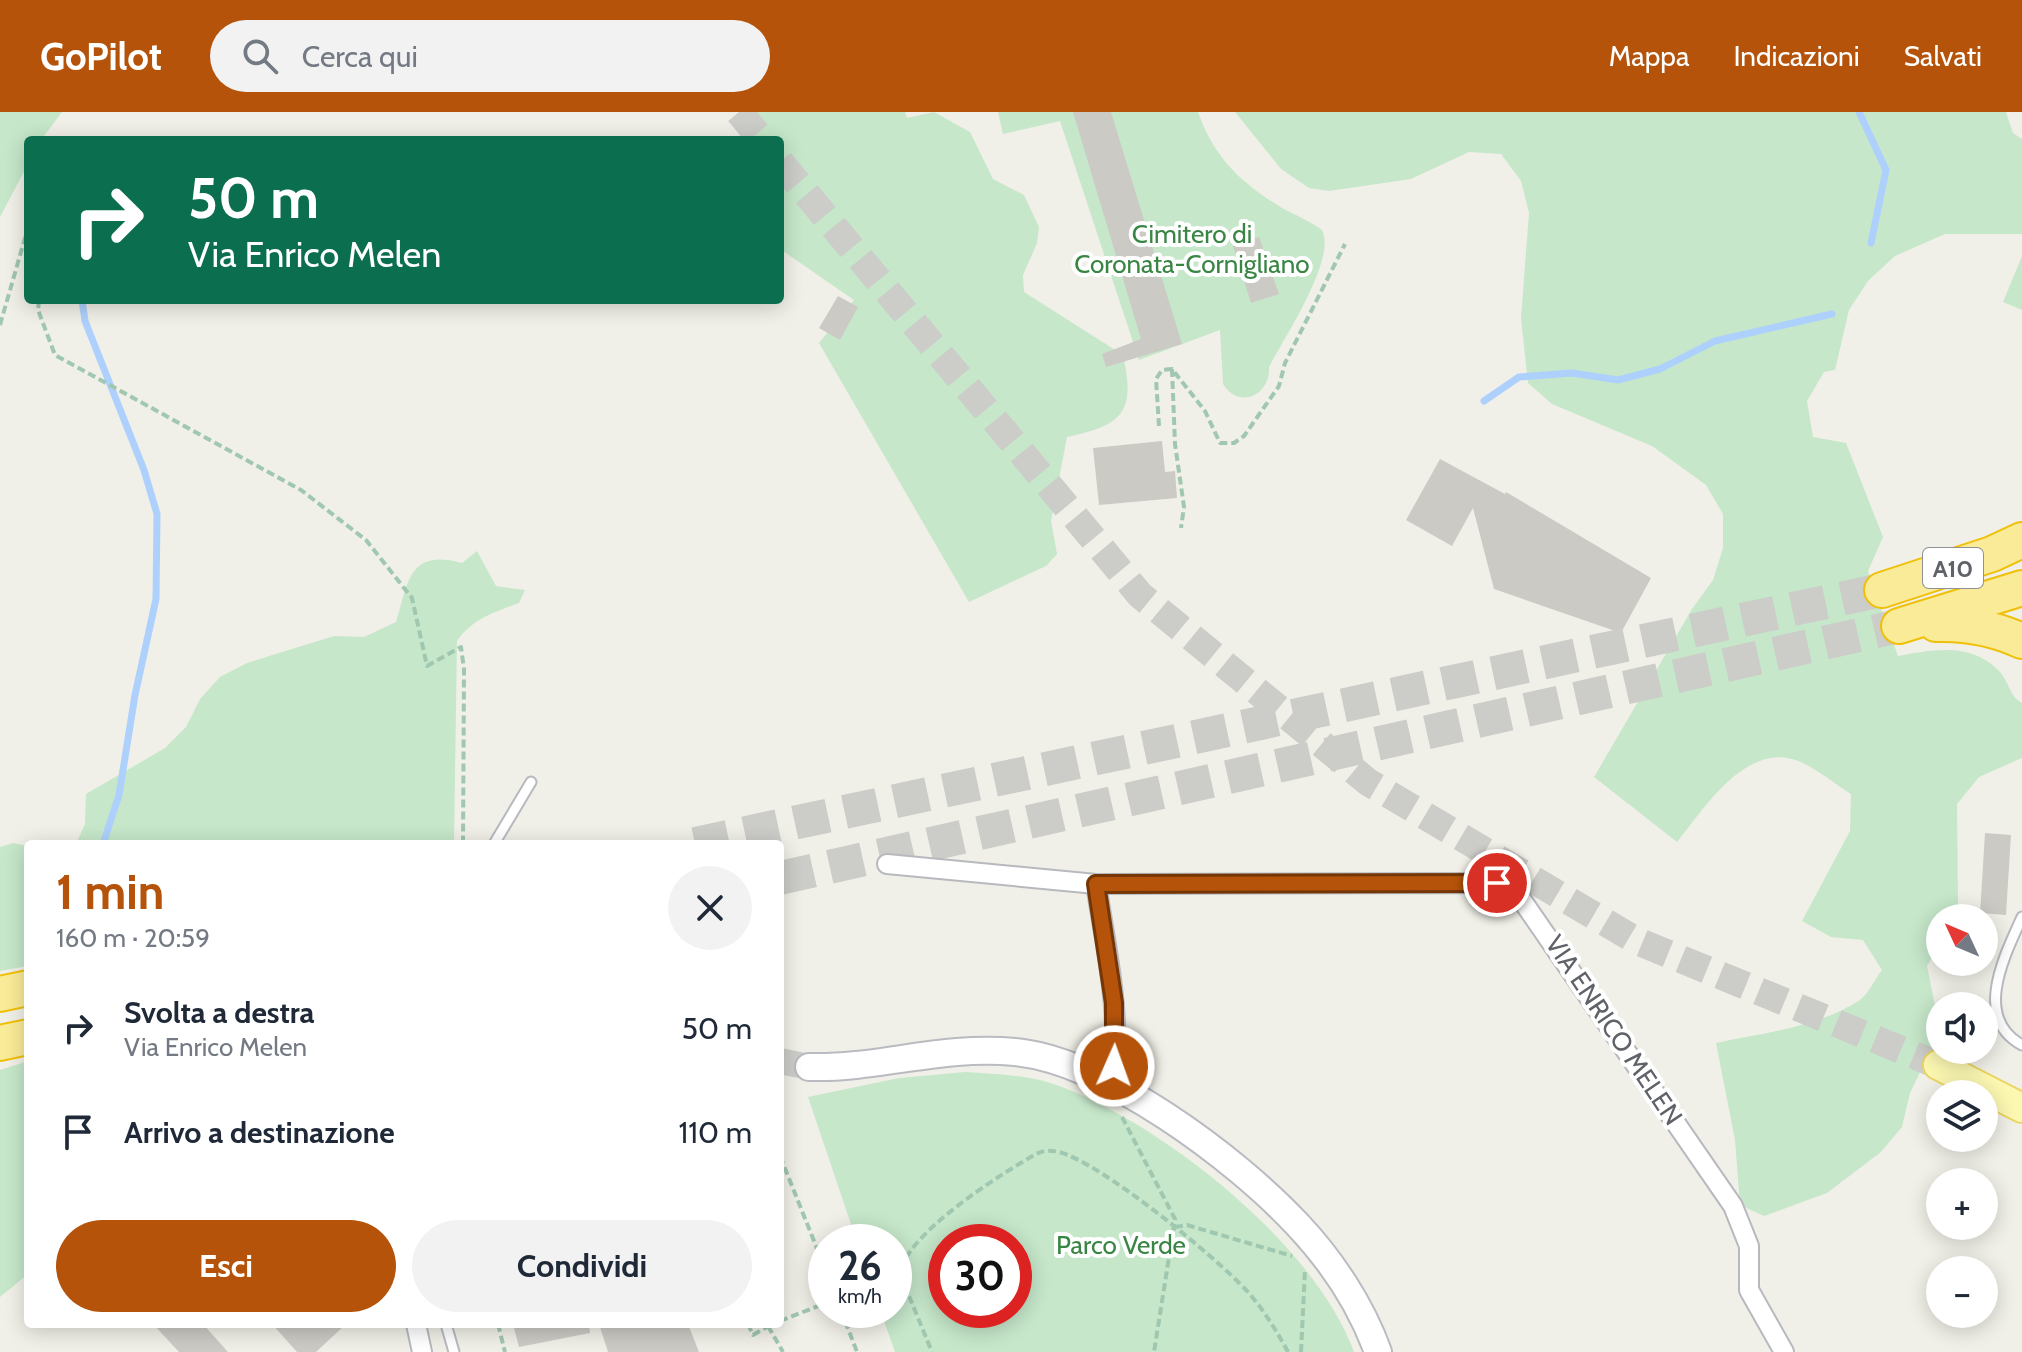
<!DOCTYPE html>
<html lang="it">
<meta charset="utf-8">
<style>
:root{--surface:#fff;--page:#f2f2f3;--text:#1f2937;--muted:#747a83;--accent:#b45309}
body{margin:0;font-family:Cabin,sans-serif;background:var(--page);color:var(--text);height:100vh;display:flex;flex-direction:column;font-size:30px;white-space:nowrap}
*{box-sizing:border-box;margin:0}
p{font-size:26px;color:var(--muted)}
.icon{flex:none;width:44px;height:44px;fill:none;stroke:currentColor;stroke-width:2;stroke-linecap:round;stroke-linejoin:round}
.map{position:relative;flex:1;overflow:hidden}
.drawer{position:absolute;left:24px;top:728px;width:760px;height:488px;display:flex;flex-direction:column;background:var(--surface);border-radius:8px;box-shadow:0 4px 20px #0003}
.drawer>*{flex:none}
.banner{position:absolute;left:24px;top:24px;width:760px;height:168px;border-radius:8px;box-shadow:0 4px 20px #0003;background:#0b6e4f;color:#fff;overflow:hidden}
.needle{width:52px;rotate:314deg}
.tools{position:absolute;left:1926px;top:792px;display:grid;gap:16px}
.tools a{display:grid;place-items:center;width:72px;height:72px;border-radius:50%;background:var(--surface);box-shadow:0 4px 20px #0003;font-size:40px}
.speed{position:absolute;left:808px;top:1112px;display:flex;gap:16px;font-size:40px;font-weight:700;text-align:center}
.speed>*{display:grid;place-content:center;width:104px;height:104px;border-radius:50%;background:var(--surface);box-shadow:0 4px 20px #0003;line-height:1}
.speed small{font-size:20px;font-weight:400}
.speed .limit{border:12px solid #d22;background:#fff;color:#111}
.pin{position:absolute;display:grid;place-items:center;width:68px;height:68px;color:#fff;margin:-34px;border:4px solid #fff;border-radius:50%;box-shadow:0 2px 8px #0007}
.me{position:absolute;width:88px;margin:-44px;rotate:2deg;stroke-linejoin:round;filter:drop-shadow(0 0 6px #0008)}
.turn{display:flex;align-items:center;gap:28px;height:168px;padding:0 32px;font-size:36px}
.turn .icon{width:104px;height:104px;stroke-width:2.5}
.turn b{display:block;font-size:56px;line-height:68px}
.round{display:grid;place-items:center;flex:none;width:84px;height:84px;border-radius:42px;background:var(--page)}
.head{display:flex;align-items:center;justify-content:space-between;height:136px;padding:0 32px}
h1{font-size:48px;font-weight:700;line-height:60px;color:var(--accent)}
.action{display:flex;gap:16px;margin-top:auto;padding:16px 32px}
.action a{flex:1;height:92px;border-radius:48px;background:var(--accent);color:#fff;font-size:32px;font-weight:700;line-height:92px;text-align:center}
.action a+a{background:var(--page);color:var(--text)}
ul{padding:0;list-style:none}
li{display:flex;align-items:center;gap:24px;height:104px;padding:0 32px}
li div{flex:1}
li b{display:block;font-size:30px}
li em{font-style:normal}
header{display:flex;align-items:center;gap:48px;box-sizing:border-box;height:112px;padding:0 40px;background:var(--accent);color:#fff}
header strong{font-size:38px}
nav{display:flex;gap:44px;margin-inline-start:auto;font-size:28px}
.search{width:560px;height:72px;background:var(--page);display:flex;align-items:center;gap:20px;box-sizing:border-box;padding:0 28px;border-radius:44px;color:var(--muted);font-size:30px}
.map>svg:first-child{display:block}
.green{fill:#c6e7ca;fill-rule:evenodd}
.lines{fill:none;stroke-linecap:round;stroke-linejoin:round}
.stream{stroke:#add1fc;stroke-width:7}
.building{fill:#cccac5}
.secondary-tunnel{stroke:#ccccc8;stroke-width:26;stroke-dasharray:26 13;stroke-linecap:butt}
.primary-tunnel{stroke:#ccccc8;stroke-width:28;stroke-dasharray:28 14;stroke-linecap:butt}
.highway-tunnel{stroke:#ccccc8;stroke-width:34;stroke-dasharray:34 17;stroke-linecap:butt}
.lane-casing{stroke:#b8b9be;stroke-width:13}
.street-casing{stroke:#b8b9be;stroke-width:22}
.secondary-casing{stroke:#b9bbc1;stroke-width:30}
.primary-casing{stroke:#edd565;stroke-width:32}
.highway-casing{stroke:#f0c008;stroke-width:38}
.path{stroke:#a0c7af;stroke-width:4;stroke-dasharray:8 4;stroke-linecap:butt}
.lane{stroke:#fff;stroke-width:9}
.street{stroke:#fff;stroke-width:18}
.secondary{stroke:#fff;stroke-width:26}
.primary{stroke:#fcf8b2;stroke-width:28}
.highway{stroke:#f9eb97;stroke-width:34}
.route-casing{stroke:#753606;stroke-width:20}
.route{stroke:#b45309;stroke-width:14}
.labels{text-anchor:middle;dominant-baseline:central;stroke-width:8;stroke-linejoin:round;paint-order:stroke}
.shield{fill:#fff;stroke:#8f9195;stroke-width:2}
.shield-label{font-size:24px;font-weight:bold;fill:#5f6268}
.park-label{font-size:26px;fill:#398544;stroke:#fff}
.street-label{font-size:26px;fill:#5f6268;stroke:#fff}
</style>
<header>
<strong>GoPilot</strong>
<div class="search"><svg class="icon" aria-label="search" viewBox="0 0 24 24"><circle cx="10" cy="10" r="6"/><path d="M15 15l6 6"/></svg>Cerca qui</div>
<nav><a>Mappa</a><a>Indicazioni</a><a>Salvati</a></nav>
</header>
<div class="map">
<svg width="2022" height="1240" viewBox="0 0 2022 1240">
<rect width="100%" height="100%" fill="#f1f0e8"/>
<path class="green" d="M0,0H62L41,28H28V52L0,105Z
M742,0H905L907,6L934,0L970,20L993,67L1024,83L1039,115L1037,131L1023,163L1024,180L1123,243C1136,300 1123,313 1067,325L1051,409L1057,442L1046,454L969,490L819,231L854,188L780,137V28H755Z
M998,0H1198C1214,46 1243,73 1284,97C1297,104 1310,109 1322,118C1337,147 1284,226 1269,255C1271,283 1239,298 1223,272L1220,218L1139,248L1060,9L1003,22Z
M1235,0H2006L2013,21L2022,27V122H1945L1895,144L1868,169L1849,198L1835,258L1824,260L1807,289L1813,325L1846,331L1883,425L1868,459L1898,544C1933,537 1973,530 2000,560C2009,570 2010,585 2022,591V646L1979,665L1957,692L1958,794L1952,806H1940V832L1927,854L1940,919L1910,981L1902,1015L1881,1040L1827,1081L1764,1104L1740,1093L1735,1028L1716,931C1763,921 1819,915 1860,888C1869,881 1875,867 1882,858L1863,828L1831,825L1802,809L1850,719L1851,682C1834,672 1812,652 1792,647C1743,634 1703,698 1677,730L1594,665L1692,497L1713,468L1723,436V402L1706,373L1652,334L1552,292L1528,271L1521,206L1529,101L1521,69L1501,42L1469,40L1411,67L1329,79L1309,76L1281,57Z
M2022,144V198L2003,190Z
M477,439L496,474L525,478L519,491C495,500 472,507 457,529L454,732H76L85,712L86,682L165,636L186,615L200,587L220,565L247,551L334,524L364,525L396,510C408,473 407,436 462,451Z
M13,731L28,734V854L0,859V735Z
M28,949V1162L0,1185V958Z
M965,960C997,962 1032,963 1062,975C1166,1015 1315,1133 1354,1240H895L880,1198H894V1130H857L808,985L899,966ZM1014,1130V1198H946V1130Z"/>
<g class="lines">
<path class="stream" d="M1859,0L1886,58L1871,131
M82,188L85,209L144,358L157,402L156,487L135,583L119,683L103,732
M1484,289L1519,265L1572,261L1618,268L1660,257L1715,229L1832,202"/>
</g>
<path class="building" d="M1073,0H1111L1182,232L1106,255L1102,242L1141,227Z
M1259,125L1279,182L1251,191L1233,134Z
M838,184L858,195L840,228L819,216Z
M1162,329L1165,360L1175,359L1177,386L1099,393L1093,336Z
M1440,347L1505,382L1506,380L1651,466L1621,521L1494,477L1473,396L1452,434L1406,408Z
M1985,721L2011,723L2006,803L1980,801Z
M153,1212H203L228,1240H179Z
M272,1212H346L316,1240H297Z
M513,1212H589L590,1221L519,1235Z
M599,1212H688L699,1240H608Z"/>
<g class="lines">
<path class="secondary-tunnel" d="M780,949L809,955"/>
<path class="primary-tunnel" d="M739,0L762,28
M780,50L1140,483L1368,670L1637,829L1938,953"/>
<path class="highway-tunnel" d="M695,732L1882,478
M780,766L1899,514"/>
<defs>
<path id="lane" d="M494,732L531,670
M2022,805C2005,843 1972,906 2022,933
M446,1212L454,1240"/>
<path id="street" d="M887,752L1096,772L1497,771L1517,781L1733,1094L1749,1134V1178L1784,1240
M1096,772C1106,838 1123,906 1111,972
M416,1212L422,1240"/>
<path id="secondary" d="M809,955C879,957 941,933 1015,940C1106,949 1235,1046 1297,1112C1331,1148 1361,1193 1378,1240"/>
<path id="primary" d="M1938,953L2022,996"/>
<path id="highway" d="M1882,478L1992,442L2022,428
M1936,512C1966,511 1994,516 2022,529
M1899,514L2022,476
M0,882L28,876
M0,931L28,925"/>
</defs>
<use href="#lane" class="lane-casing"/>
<use href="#street" class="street-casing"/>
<use href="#secondary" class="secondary-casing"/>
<use href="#primary" class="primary-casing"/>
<use href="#highway" class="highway-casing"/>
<path class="path" d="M39,188L38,198L55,243L301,378L366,428L412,486L427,554L461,535L464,557L463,732
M0,213L25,126L28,129
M1172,257L1175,332L1184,395L1181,416
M1159,314L1156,267L1162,258L1172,257L1205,299L1220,331H1234L1244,324L1279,274L1285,251L1345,132
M1122,1005L1175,1107L1154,1240
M780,1044L826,1159
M1175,1115L1187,1113L1292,1144
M900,1162L932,1240
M894,1164L900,1162C905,1122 1001,1062 1036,1042C1044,1038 1050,1038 1059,1040C1100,1050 1216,1145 1247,1179C1264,1198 1276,1218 1288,1240
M841,1198L857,1240
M780,1209L826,1191
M498,1212L505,1240
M748,1212L753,1223L772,1212
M768,1214L783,1240
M1301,1240L1305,1158"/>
<use href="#lane" class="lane"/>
<use href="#street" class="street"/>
<use href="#secondary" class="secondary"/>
<use href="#primary" class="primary"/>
<use href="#highway" class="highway"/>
</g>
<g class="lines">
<defs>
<path id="route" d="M1114,954V891L1096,772L1497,771"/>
</defs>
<use href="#route" class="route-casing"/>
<use href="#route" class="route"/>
</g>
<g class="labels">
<rect class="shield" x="1923" y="436" width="60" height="40" rx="6"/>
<g class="shield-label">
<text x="1953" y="456">A10</text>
</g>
<g class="park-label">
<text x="1192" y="122">Cimitero di<tspan x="1192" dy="30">Coronata-Cornigliano</tspan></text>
<text x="1121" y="1133">Parco Verde</text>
</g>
<g class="street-label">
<text transform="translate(1614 918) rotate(56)">VIA ENRICO MELEN</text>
</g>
</g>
</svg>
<div class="tools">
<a><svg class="needle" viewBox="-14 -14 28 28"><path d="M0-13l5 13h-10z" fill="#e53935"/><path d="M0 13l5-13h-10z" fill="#747a83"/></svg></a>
<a><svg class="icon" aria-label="sound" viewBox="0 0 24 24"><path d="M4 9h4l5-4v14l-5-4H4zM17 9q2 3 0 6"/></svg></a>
<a><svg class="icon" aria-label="layers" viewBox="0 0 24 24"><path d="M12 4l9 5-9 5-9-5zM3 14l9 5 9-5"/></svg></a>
<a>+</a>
<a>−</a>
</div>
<div class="speed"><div>26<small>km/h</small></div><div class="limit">30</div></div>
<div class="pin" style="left:1497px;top:771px;background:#d93025"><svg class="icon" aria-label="arrive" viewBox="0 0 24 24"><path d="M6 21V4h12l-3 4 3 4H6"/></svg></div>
<svg class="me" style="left:1114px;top:954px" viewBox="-20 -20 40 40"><circle r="17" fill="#b45309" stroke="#fff" stroke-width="3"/><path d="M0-11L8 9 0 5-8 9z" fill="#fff"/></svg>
<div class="banner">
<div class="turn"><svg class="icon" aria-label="right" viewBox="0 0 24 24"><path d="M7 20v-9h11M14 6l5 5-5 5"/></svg><div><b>50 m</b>Via Enrico Melen</div></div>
</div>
<section class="drawer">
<div class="head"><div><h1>1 min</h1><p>160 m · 20:59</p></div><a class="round"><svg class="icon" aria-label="close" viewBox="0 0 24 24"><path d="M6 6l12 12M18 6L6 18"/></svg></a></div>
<ul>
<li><svg class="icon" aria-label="right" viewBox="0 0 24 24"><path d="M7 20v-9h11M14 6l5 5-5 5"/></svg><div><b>Svolta a destra</b><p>Via Enrico Melen</p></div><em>50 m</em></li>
<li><svg class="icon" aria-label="arrive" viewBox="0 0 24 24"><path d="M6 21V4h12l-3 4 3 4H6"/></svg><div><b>Arrivo a destinazione</b></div><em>110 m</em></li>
</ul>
<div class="action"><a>Esci</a><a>Condividi</a></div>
</section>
</div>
